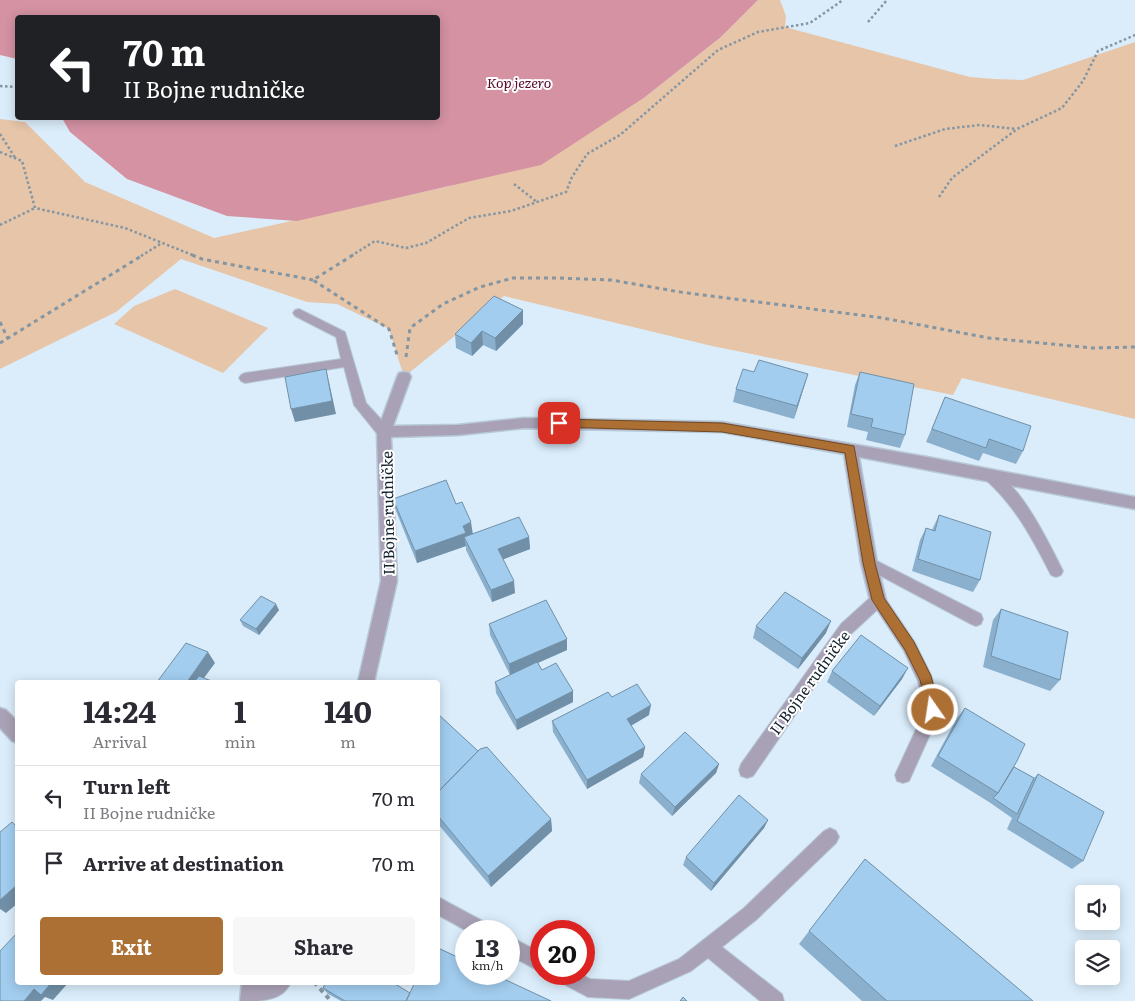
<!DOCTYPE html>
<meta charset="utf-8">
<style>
:root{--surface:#fff;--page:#f7f7f7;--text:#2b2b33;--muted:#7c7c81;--line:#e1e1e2;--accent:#ad7034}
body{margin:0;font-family:Literata,serif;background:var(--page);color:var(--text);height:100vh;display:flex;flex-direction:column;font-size:19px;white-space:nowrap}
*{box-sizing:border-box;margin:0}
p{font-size:16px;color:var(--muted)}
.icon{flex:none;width:28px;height:28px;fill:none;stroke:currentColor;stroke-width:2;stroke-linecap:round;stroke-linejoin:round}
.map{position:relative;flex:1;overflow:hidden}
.panel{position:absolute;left:15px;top:680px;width:425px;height:305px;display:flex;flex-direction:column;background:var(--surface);border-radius:5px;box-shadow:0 2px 12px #0003}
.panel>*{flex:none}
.banner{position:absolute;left:15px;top:15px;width:425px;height:105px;border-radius:5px;box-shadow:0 2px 12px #0003;background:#202124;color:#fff;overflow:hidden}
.controls{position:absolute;left:1075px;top:885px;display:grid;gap:10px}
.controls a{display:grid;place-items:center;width:45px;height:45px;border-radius:5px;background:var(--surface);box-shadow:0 2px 12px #0003;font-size:25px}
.speed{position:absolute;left:455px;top:920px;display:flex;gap:10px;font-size:25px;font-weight:700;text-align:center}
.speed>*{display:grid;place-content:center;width:65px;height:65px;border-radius:50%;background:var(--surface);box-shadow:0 2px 12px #0003;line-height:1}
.speed small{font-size:12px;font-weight:400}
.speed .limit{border:8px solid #d22;background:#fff;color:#111}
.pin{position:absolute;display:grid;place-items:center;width:42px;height:42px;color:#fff;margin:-21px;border-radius:10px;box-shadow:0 2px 8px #0006}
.me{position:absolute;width:55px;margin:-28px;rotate:347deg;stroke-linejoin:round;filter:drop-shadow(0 0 4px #0008)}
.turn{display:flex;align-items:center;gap:18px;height:105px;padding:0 25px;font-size:22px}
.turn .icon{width:65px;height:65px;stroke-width:2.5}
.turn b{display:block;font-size:35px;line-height:42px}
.eta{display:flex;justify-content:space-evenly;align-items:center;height:85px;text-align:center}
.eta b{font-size:30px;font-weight:700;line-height:35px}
.action{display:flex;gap:10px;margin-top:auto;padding:10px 25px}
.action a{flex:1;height:58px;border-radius:5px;background:var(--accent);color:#fff;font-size:20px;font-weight:700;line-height:58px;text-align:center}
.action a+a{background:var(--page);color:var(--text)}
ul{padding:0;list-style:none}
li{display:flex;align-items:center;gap:15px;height:65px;padding:0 25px;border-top:1px solid var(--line)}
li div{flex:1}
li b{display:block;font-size:19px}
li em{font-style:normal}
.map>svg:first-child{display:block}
.green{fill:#e6c5a9}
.water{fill:#d492a3}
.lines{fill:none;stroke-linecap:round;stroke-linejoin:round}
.lane-casing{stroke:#b7c8d6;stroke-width:2}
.street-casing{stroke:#b7c8d6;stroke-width:3}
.path-far2{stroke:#8596a3;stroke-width:2.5;stroke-dasharray:2.5 2.5;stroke-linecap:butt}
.path-far1{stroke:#8596a3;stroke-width:3;stroke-dasharray:4 4;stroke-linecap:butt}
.path{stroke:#8596a3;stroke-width:4;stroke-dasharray:4.5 4.5;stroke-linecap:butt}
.lane{fill:#a9a2b6;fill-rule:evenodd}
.street{fill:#a9a2b6;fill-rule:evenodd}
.wall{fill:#8bb0ce}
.shaded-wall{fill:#7190a7}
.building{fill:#a2cdef;stroke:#7190a7}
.route{fill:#ad7034;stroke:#704922}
.labels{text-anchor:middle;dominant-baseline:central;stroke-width:4;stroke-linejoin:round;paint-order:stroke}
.far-water-label{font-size:14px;font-style:italic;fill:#570829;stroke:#fff}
.street-label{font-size:15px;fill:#12222f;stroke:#fff}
</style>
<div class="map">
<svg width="1135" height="1001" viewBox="0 0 1135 1001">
<rect width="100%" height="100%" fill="#dbedfb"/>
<path class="green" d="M758,0H780L786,16L785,27L970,77L994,79L1023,80L1135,42V419L962,378L953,395L712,346L504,296L404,377L389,329L337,304L307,302L181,259L116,312L0,369V119L25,122L85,182L214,238L450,186L645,97L721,37Z
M175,289L268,328L223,373L114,324L134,306Z"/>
<path class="water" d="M0,0H758L721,37L645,97L541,165L297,221L227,216L127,179L70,132L62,118H438V18H18L17,59L0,55Z"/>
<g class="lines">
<defs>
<path id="lane" d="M299,309L345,332L366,403L389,428L391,432L389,436H379L354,405L344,367L245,383L241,381L239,378L241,375L245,373L341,359L336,337L295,316L293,313L295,310Z
M991,471C1019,480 1050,545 1063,571L1061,575L1056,577L1051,575C1033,540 1016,507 986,480L984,476L986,472Z
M869,557L981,614L983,619L981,624L976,626L971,624L864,567L862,563L864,559Z
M878,594L883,595L914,641L931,675L941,710L909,781L903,783L897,781L895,775L925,710L918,681L904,651L877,610L851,634L753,776L747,778L741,776L739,770L741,764L841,624L873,595Z
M830,828L836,831L839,837L836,843L756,920L722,947L782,994L784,1001H760L708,958L691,971L629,999L588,997L556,980L553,974H580L590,979L629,981L679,959L744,908L824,831Z
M438,897L490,925L493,931H467L438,915Z
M509,936L541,953V972L509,955Z
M265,982H291C283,1001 262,1001 245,1001L247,994Z"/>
<path id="street" d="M404,372L409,373L411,377L393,426L458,425L524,418L722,422L927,457L1135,497V509L859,457L877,563L886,600L884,605L878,607L872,605L870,600L861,563L844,454L722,432L524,428L458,435L391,437L397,581L374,682H358L381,581L377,432L397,377L399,373Z
M0,708L6,710L18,722V743L12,741L0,728Z
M242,982H262L260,1001H240Z"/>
</defs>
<use href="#lane" class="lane-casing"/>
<use href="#street" class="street-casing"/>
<path class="path-far2" d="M868,22L887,0
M0,86L18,87
M0,134L16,159
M895,146L945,129L980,125L1016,129
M0,152L22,161L35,208L125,228L195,256
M514,184L537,202
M939,197L952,178L1017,129L1062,108L1083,81L1098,51L1135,35
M0,225L35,208
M141,256L162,243
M351,256L375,241L406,248L426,243L469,218L511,211L566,192L572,177L587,154L620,135L718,50L758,32L810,23L843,0"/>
<path class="path-far1" d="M192,255L202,259L313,280
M353,255L313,280L389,329L398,358
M0,322L8,339
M0,343L143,255
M406,357L410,328L443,304L480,287L513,278H557L611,280L680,292L883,318L989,338L1093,348L1135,347"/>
<path class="path" d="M314,982L331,1001"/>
<use href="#lane" class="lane"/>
<use href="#street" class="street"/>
</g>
<path class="wall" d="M523,310V324L496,351L483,345L472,356L456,348L455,334Z
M754,372L808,374L794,419L733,402L736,389Z
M860,372L905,435L900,448L866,440L868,432L847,427L855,385Z
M945,397L1023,451L1016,464L983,453L979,461L926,442Z
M393,499L473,534L529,537L530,549L503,559L515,593L492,602L466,550V546L417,563L396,511Z
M939,515L980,580L973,592L912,571L920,540L926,528L932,530Z
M1001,609L1060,680L1050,691L983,667L993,620Z
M279,610L259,635L243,626L240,620Z
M489,624L567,650L538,663L542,670L573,702L517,730L496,693L495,682L510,675L490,635Z
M756,626L826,633L798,669L753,638Z
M832,671L902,679L874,716L827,682Z
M612,697L649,715L631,726L645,747L643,757L587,789L553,732L552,721Z
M965,708L1014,767L1034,778L1038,774L1083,861L1072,869L1007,829L1012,818L989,802L931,766L957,718Z
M438,714L551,819L552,831L491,887L438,824Z
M719,764L716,773L672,816L639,783L641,774Z
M768,820L764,828L711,891L683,865L686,857Z
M865,859L1033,1001H862L799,944Z
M323,988L410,993L551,1001H341L328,994Z"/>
<path class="shaded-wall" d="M523,310V324L496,351L495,338Z
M482,331L483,345L472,356L471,343Z
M326,369L329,382L336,414L295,422L291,409Z
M808,374L804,387L794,419L797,406Z
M471,522L473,535L464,537L466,546L417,563L415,551L463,526Z
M529,537L530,549L499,561L498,549Z
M514,581L515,593L492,602L491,590Z
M276,604L279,610L259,635L256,629Z
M831,621L826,633L798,669L802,658Z
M567,639V650L510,675L509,664Z
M208,652L215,663L201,682H187Z
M908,668L902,679L874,716L880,706Z
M573,691V702L517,730L516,720Z
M651,705L649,715L625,729L627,719Z
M645,747L643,757L587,789V780Z
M719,764L716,773L672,816L675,807Z
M551,819L552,831L491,887L488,876Z
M768,820L764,828L711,891L714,883Z
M18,884V903L6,913L0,909V900Z
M52,982H69L53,1000L45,997L41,1001H24L34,989Z"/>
<path class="building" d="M494,296L523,310L495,338L482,331L471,343L455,334Z
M759,360L808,374L797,406L736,389L743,369L754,372Z
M326,369L332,401L291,409L285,377Z
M860,372L914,384L905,435L871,427L873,419L851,414Z
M945,397L1031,426L1023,451L989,439L986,448L932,429Z
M446,480L456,504L462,502L471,522L463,526L466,533L415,551L393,499Z
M939,515L991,532L980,580L918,559L926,528L935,531Z
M519,517L529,537L498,549L514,581L491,590L464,537Z
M785,592L831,621L802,658L756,626Z
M261,596L276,604L256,629L240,620Z
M546,600L567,639L509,664L489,624Z
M1001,609L1068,632L1060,680L991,656Z
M861,635L908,668L880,706L832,671Z
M186,643L208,652L187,682H157Z
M537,662L542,670L556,663L573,691L516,720L495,682Z
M199,676L214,682H194Z
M637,684L651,705L627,719L645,747L587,780L552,721L608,692L612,697Z
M965,708L1025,744L1017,761L998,793L938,756Z
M438,714L478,751L438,792Z
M685,732L719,764L675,807L641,774Z
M487,747L551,819L488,876L438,816V792L480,749Z
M1014,767L1034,778L1017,814L993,798L998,793Z
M1038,774L1104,812L1083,861L1017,821Z
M739,795L768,820L714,883L686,857Z
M12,822L18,828V884L0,900V832Z
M865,859L1033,1001H887L809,931Z
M18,932V982H52L41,995L34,989L24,1001H0V951Z
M438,948L466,961V974H493L551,1001H406L415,982H438Z
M326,982H392L410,993L406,1001H345L323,988Z
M683,997L687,1001H680Z"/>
<path class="route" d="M559,419L722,423L854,446L875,563L884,598L914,642L931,676L940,710L938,715L933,716L929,715L920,680L905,650L872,600L863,563L845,453L722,432L559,427L554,423Z"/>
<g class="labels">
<g class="far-water-label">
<text x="519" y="82">Kop jezero</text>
</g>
<g class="street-label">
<text transform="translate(387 513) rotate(-91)">II Bojne rudničke</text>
<text transform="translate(809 682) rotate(-54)">II Bojne rudničke</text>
</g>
</g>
</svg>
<div class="controls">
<a><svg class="icon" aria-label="sound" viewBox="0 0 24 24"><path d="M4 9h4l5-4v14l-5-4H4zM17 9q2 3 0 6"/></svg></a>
<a><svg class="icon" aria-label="layers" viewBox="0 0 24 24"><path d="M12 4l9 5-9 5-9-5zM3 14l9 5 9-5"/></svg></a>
</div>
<div class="speed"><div>13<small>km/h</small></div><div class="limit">20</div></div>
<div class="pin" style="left:559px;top:423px;background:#d93025"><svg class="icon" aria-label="arrive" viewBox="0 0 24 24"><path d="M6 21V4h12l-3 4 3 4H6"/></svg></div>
<svg class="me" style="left:933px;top:710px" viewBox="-20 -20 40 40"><circle r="17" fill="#ad7034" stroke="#fff" stroke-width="3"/><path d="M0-11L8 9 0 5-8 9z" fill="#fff"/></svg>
<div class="banner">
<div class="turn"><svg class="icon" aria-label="left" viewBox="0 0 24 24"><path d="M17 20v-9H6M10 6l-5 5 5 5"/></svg><div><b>70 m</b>II Bojne rudničke</div></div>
</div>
<section class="panel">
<div class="eta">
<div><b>14:24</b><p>Arrival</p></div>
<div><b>1</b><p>min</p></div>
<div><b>140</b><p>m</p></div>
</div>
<ul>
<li><svg class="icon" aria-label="left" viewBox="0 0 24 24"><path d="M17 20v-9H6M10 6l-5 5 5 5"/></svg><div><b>Turn left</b><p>II Bojne rudničke</p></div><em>70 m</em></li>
<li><svg class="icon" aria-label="arrive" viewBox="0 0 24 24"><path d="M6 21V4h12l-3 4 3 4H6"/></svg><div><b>Arrive at destination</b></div><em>70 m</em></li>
</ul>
<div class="action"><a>Exit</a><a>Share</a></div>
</section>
</div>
